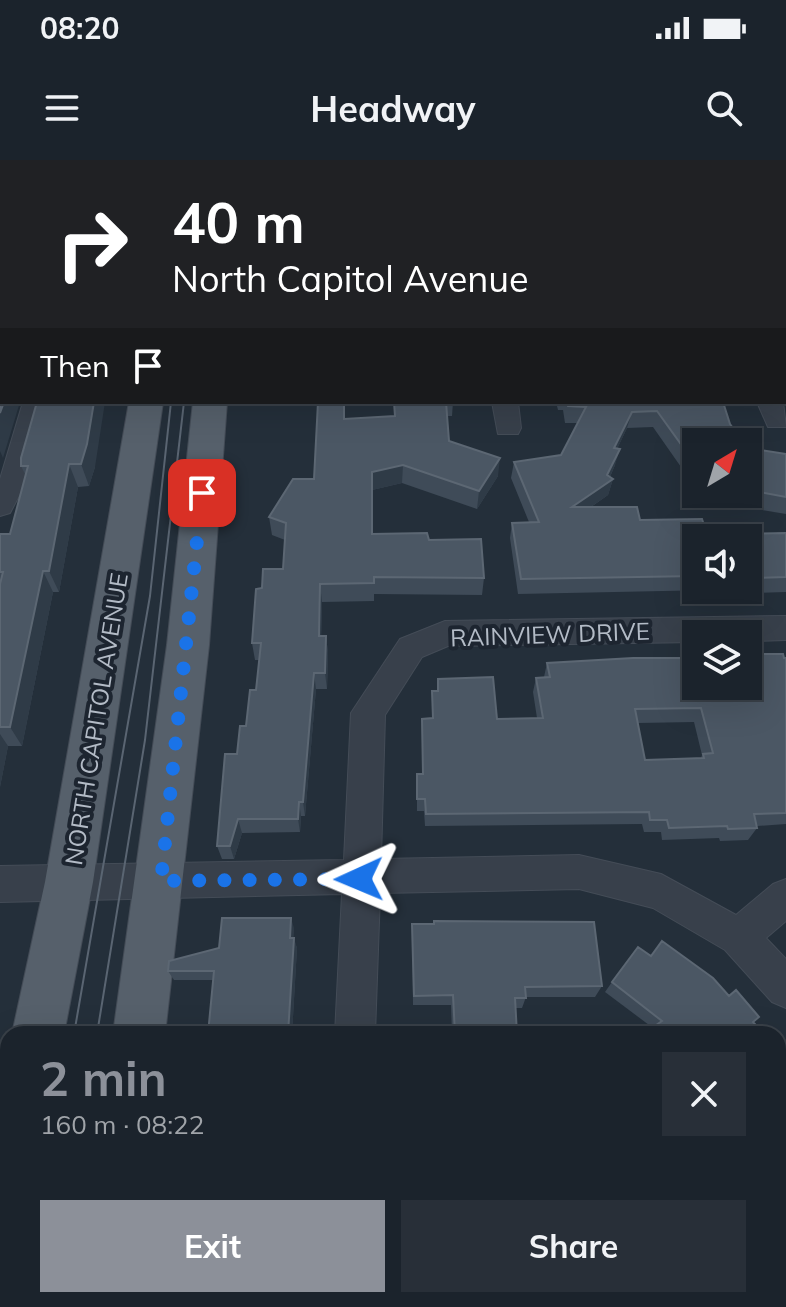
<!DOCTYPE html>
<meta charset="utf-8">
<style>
:root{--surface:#1b232c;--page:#282f38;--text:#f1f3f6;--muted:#a0a4a9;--line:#394048;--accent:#8c9099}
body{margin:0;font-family:Mulish,sans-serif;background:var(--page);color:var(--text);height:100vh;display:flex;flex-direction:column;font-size:30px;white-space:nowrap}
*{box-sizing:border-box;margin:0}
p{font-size:26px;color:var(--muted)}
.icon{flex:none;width:44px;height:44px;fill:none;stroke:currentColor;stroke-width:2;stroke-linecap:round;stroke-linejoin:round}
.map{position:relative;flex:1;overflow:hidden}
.side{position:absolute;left:0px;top:866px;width:786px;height:282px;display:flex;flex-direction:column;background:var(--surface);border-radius:24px 24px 0 0;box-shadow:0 8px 32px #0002,0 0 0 2px var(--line)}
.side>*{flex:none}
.banner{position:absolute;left:0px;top:0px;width:786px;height:244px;box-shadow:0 8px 32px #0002,0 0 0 2px var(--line);background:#202124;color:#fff;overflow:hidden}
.needle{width:52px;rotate:38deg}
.buttons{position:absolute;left:682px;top:268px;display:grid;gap:16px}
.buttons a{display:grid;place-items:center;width:80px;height:80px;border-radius:0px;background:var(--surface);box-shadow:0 8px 32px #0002,0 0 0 2px var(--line);font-size:40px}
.pin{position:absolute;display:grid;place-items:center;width:68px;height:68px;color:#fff;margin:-34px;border-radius:16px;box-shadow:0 4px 12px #0006}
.me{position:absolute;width:88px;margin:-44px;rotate:269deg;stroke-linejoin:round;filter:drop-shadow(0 0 6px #0008)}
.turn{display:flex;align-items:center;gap:28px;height:168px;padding:0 40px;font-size:36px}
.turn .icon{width:104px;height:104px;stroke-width:2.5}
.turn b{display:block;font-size:56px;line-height:68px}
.then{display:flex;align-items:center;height:76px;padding:0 40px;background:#0003;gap:16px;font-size:30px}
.round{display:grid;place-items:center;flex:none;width:84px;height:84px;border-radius:0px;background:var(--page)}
.summary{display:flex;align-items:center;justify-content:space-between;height:136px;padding:0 40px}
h1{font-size:48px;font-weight:700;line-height:60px;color:var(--accent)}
.cta{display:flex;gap:16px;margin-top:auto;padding:16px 40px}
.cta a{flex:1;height:92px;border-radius:0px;background:var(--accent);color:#fff;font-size:32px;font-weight:700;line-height:92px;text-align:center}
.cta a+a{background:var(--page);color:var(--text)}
.status{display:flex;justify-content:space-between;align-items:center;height:56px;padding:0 40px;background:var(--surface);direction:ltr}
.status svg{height:22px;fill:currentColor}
header{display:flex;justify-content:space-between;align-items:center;height:104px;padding:0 40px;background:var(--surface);font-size:36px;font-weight:700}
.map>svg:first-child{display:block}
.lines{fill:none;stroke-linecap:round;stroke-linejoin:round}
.minor-casing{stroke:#444c57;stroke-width:2}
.major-casing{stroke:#444c57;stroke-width:2}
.minor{fill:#38404b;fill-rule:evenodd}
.major{fill:#56606b;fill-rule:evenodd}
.tram{stroke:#5a6572;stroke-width:2}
.wall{fill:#3f4b58;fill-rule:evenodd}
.shaded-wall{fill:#2f3b47}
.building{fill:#4b5764;stroke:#5c6773;stroke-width:2;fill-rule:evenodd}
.route{stroke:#1a73e8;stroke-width:14;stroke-dasharray:0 25.2}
.labels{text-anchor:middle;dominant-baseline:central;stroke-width:8;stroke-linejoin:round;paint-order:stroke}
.street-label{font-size:24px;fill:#b3bbc6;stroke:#1d2530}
</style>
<div class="status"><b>08:20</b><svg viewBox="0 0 49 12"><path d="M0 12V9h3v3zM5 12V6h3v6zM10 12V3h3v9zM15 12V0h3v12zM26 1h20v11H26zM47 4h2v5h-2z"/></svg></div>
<header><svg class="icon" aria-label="menu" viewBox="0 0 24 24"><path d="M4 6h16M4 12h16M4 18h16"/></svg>Headway<svg class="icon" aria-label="search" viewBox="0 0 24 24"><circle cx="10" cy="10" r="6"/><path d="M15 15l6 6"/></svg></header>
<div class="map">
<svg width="786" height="1147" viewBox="0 0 786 1147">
<rect width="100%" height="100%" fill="#242f3a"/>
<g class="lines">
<defs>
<path id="minor" d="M533,0H553V2H533Z
M784,12H786V24H784Z
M784,133H786V147H784Z
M23,242H49L30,315L10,353L0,356V319Z
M492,242H518L521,268L518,274H498Z
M757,242H783L786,267H768Z
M786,456V480L748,481V474H696V482L448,486L422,497L385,555L381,699L579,695L661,714L736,755L773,724L786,719V761L766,778L786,799V848L772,842L725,790L653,748L579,729L380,733L375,874H335L342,734L0,742V706L344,700L351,553L400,479L445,461Z
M567,1140H620L623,1147H570Z"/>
<path id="major" d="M162,0H188V2H162Z
M215,0H241V2H215Z
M129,242H163L93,722L64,874H12L45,722Z
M193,242H227L209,485L165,874H113L167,485Z
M8,991V1085L0,1088V995Z
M71,1140H131V1147H69Z"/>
</defs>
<use href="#minor" class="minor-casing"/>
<use href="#major" class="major-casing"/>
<use href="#minor" class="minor"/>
<use href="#major" class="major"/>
<path class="tram" d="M74,874L150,436L171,242
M97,874L145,580L184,242
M25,1147L26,1140
M51,1147L52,1140"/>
</g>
<path class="wall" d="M589,0H623L622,2H590Z
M784,24L786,28V112H784Z
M37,242L95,307L89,326L78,327L59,432H53L22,586H8L0,627V374H10L26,316L21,306Z
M318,242H345V259L394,256V242H453L452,256H447L449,281L498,316L477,349L402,323L372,330V374L429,380L484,418L482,435L374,434V441L322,442L321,476H326L328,493L327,529H316L305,656H301L300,672L242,673L234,699H222L217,686L237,594L256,530L259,500H255L252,483L262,428L283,409L285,380L272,375L269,357L314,319Z
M556,242H724L696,282V315L688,317L653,267L627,268L617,289L615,305L610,317L613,319L608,335L591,347L640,360L696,378V430H712L518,434L510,378L512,363L529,362L511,318L514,302L561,295L578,263H565L563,250H558Z
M748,288L786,294V354L733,345L734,334H748Z
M786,373V432L727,434L726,430H748V378H733L735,374Z
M786,498V664L757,666V668L748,680L720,681L719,678L662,680L661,672H644L642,664L425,666L424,651H417V614H422V559L432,558V531H437L438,519L497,559L537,558L533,532L536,518L544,517L547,503ZM694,562L702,595L701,598L645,600L638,563Z
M412,764L602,826L595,837H526L522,848H516L517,874H452L451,845H413Z
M294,768L293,778L297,788L292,874H208L213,820H174L168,811Z
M651,796L753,862L764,874H646L653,868L605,832L612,822Z
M778,890L786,1075L778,1081Z
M690,1140H778L786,1147H695Z"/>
<path class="shaded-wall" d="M4,242H20L3,298L0,291V253Z
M94,242H105L95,307L89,326L81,304Z
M632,252L627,268L610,304L614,288Z
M620,289L615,305L607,323L613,319L608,335L569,362L572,347L607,315Z
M500,298L498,316L477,349L479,331Z
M696,300V315L688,317L693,301Z
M69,304L78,327L59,432L49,411Z
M403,305L402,323L372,330V312Z
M43,411L53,432L22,586L10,567Z
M320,424L322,442L321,493L319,476Z
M326,476L328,493L327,529L325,513Z
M314,513L316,529L305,656L303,642Z
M0,574L8,586L0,627Z
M299,642L301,656L300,672L298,659Z
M238,659L242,673L234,699L230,686Z
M291,758L294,768L293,788L290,778Z
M294,778L297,788L292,874H288Z
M277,1140H283L277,1147H272Z"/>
<path class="building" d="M0,0H136L135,2H2V242H4L0,253Z
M271,0H354V2H270Z
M469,0H502L503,2H470Z
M784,24L786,28V95H784Z
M37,242H94L87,284L81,304H69L49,411H43L10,567H0V424L3,412H0V374H10L28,306H21V298Z
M318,242H344V259L395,256L394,242H446L449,281L500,298L479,331L403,305L372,312V374L427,373L429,380L481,379L484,418L374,417V423L320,424L319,476H326L325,513H314L303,642H299L298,659H238L230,686H217L225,594H237L240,566H246L250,530H256L261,483H252L256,429L262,428L263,409H283L286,363L269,357L293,319H314Z
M567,242H723L730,264L743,282H696V300L693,301L657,251L632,252L614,288L620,289L607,315L613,319L572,347H637L640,360L702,359L708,378H696V416L521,419L512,363L539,362L514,302L561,295L586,247L568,246Z
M748,288L786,294V337L748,330Z
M786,373V417L748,418V378H734L735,374Z
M748,494H783L784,498H786V653L754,654L757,668L728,669L727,666L669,668L667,660H650L649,652L426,654L425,639H417V614H423L422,559L433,558L432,531H438V519L493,517L497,559L543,558L536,518L550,517L547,503L633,498H696V526H748ZM701,548L713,593L703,594L704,598L645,600L635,549Z
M222,758H291L290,778H294L288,874H208L214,811H168L169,801L219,788Z
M434,761L594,762L602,826L525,827L526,838H515L517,874H455L453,835L414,836L412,764H434Z
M662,781L713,818L729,836L736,830L759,857L753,862L764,874H652L649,870L662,861L612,822L638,787L651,796Z
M778,890L786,899V1075L778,1081V1031L783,1027L778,1020Z
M778,1106L786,1116V1147H706L701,1140H778Z
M167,1140H172L184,1147H164Z
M218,1140H277L272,1147H225Z
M326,1140H458L468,1144V1147H324Z"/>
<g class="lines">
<path class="route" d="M202,333L161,721L359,719"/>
</g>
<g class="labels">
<g class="street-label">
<text transform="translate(550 474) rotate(-2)">RAINVIEW DRIVE</text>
<text transform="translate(96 559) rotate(-81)">NORTH CAPITOL AVENUE</text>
</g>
</g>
</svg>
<div class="buttons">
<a><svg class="needle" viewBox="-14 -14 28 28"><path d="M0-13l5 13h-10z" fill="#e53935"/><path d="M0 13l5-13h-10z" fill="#a0a4a9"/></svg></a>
<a><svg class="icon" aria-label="sound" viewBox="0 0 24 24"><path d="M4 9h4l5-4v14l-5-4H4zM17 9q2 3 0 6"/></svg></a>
<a><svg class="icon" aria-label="layers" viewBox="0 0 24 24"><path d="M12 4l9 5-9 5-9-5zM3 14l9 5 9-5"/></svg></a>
</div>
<div class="pin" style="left:202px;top:333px;background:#d93025"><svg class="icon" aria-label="arrive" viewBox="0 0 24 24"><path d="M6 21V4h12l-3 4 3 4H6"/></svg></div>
<svg class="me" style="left:359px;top:719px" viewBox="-20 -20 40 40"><path d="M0-17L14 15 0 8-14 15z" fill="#1a73e8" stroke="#fff" stroke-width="4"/></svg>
<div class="banner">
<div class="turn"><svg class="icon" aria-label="right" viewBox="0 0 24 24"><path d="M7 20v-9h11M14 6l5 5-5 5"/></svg><div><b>40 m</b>North Capitol Avenue</div></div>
<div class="then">Then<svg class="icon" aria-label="arrive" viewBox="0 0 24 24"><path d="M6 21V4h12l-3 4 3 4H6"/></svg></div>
</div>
<section class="side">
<div class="summary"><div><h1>2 min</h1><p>160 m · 08:22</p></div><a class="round"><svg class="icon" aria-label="close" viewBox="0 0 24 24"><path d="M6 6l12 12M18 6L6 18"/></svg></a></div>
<div class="cta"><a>Exit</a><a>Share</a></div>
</section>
</div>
